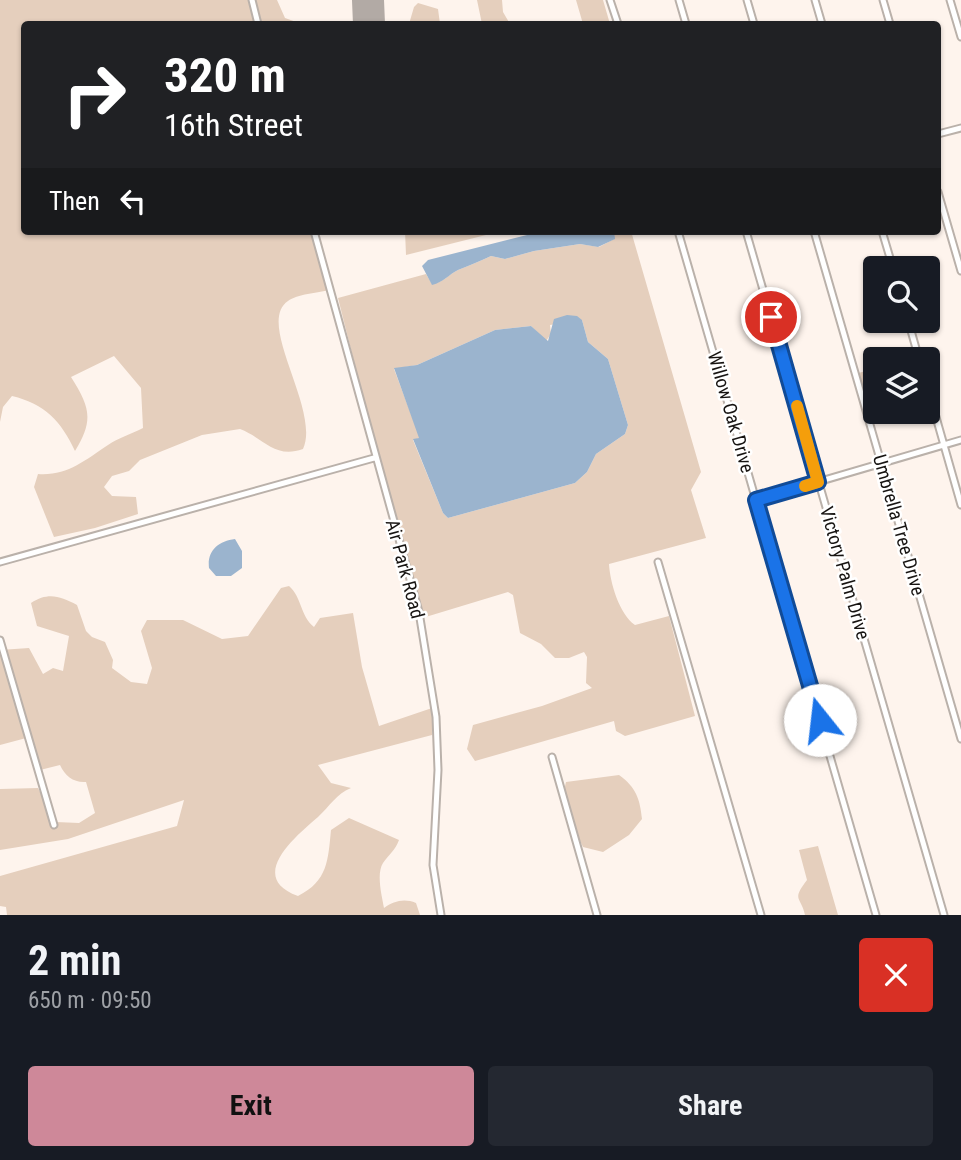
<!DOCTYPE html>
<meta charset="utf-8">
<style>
:root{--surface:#171b24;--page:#242831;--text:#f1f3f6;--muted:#9ea1a6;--accent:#ce8899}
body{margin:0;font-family:"Roboto Condensed",sans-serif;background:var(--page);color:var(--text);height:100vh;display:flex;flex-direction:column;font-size:26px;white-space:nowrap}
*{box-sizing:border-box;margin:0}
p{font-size:23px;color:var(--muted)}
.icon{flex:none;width:38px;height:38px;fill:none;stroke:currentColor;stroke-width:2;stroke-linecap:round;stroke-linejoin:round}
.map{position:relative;height:915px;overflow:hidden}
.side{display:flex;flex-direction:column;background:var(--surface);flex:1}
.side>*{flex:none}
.hud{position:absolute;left:21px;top:21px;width:920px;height:214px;border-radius:7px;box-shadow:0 2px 5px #0004;background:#202124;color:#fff;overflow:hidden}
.tools{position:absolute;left:863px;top:256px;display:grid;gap:14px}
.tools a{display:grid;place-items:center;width:77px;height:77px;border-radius:7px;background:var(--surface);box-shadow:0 2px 5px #0004;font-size:35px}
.pin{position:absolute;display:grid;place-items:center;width:60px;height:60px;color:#fff;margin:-30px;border:4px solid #fff;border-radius:50%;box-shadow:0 2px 7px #0007}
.me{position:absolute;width:77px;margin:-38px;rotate:344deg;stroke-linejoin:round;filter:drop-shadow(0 0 5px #0008)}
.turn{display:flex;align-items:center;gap:24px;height:147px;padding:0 28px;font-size:32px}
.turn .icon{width:91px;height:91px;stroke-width:2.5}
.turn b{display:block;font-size:49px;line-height:60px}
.then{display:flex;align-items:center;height:66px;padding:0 28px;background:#0003;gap:14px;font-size:26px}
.round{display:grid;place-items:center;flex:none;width:74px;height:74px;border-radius:7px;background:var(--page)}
.head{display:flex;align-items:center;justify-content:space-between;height:119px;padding:0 28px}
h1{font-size:42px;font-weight:700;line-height:52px}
.primary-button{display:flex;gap:14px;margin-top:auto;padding:14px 28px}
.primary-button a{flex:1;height:80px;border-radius:7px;background:var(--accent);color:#111;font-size:28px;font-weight:700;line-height:80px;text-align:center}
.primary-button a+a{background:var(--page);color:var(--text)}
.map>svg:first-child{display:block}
.green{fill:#e5cfbd;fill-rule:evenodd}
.water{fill:#9bb4ce}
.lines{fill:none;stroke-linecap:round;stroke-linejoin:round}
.runway{stroke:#b2aaa5;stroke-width:32}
.street-casing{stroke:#bab1aa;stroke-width:9}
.street{stroke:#fff;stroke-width:5}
.route-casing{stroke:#114b97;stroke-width:18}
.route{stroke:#1a73e8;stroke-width:12}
.slow{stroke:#f59e0b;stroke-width:12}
.labels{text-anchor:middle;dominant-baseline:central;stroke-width:5;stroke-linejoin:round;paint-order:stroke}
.street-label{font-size:19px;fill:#171412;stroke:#fff}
</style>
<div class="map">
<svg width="961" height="915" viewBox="0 0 961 915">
<rect width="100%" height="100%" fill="#fef4ed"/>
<path class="green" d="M0,0H277L285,18L302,24H24V231H319L313,232L329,290C318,293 297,294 288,301C255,323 321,410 303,449C274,459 264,438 240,429L202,435L140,460L129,471L112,476L104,487L112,496L136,497L138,514L95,528L54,537L34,487L38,474C67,476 84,461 108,445C118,438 131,434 143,428L141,388L114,356L71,377C90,407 94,420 75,451C61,421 45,404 12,396L3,407L0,422Z
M477,0H502L503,12L510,24H482Z
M576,0H603L610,24H583Z
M418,3L438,9L440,24H409L414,7Z
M405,231H502L406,255Z
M614,231H631L701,472L691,490L706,538L609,564C610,582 619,614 635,625L669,616L695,716L625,736L616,731L614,721L475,761L467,749L473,725L542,706L592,688L586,683L587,657L584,652L569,658H555L541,644L520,633L513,595L508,592L419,619L338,298L426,274L432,284C444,282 448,275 458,270C470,265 481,261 491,256L505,259L534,251L580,244L599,247L614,239ZM582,320L588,342L608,359L628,425L625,434L596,454L587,472L575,483L448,518L443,513L413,440L420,438L394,369L417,365L495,330L531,326L546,341L551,334L550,325Z
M875,369V405L868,407L858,373Z
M289,586C302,597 300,616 314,627L320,618L353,613L362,667L379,726L432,708V735L318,765L331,783L351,788C336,794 330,806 318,817C296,836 246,877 298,896C328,881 328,860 331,830L349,818L399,840C395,851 389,854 383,863C376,874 382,896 384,908C394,901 404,898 416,903L420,915H7L6,907L0,906V876L177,826L184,800L68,839L0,850V789L38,788L56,822L79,823L95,813L86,782C74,783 65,776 60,765L40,770L30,737L0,745V650L29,648L43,674L53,668L63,671L69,636L37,626L31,603C48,592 60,596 77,605L86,631L92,637L105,642L113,660L112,668L131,682L147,684L152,668L141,631L147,620H183L222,639L248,636L281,588Z
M619,775C636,787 640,799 642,819L629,835L603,852L583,847L561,803L566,782Z
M818,846L838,915H805C801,896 791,901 807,880L799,850Z"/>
<path class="water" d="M543,231H614L615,239L598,247L580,244L534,251L505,259L491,256C481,261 470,265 458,270C448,275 444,282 432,285L422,266L428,260Z
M567,315L577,316L582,320L588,342L608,359L628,425L625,434L596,454L587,472L575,483L448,518L443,513L413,439L419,438L394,368L417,365L495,330L531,326L548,341L554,319Z
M235,539L242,551V568L231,576H216L209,568C207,551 218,541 235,539Z"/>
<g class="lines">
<path class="runway" d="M368,0L369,24"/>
<defs>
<path id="street" d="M252,0L258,24
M610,0L618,24
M679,0L686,24
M747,0L754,24
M815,0L822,24
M883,0L890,24
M950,0L961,37
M938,134L961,128
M938,192L961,271
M314,231L419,612L436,717L438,770L433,865L441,915
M678,231L876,915
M746,231L944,915
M814,231L961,739
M882,231L893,268
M908,320L919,359
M928,389L961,505
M756,500L961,440
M0,562L374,458
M658,562L761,915
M0,640L54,825
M552,757L597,915"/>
</defs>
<use href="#street" class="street-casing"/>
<use href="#street" class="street"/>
</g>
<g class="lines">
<defs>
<path id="route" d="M771,317L818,482L756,500L820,720"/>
</defs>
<use href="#route" class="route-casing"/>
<use href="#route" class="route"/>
<path class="slow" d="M797,406L818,482L805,486"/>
</g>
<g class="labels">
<g class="street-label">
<text transform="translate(731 412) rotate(74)">Willow Oak Drive</text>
<text transform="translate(899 525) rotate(74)">Umbrella Tree Drive</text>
<text transform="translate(405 569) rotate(75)">Air Park Road</text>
<text transform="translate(845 573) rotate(74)">Victory Palm Drive</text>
</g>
</g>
</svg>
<div class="tools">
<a><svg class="icon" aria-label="search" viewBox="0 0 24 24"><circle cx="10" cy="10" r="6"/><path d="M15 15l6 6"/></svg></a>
<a><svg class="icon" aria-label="layers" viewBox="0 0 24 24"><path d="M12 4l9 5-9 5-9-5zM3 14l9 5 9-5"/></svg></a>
</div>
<div class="pin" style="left:771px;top:317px;background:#d93025"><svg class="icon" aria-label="arrive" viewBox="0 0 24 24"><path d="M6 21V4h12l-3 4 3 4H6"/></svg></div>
<svg class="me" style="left:820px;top:720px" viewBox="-20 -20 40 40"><circle r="19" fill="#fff"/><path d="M0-13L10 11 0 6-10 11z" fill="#1a73e8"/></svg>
<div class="hud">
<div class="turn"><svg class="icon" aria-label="right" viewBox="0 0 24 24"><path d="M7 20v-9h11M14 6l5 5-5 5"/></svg><div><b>320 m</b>16th Street</div></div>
<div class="then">Then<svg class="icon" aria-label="left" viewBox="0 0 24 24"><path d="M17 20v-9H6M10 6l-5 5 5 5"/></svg></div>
</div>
</div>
<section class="side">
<div class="head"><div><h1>2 min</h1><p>650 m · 09:50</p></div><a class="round" style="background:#d93025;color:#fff"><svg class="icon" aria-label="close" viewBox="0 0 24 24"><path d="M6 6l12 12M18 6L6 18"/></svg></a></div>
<div class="primary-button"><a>Exit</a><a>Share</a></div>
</section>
